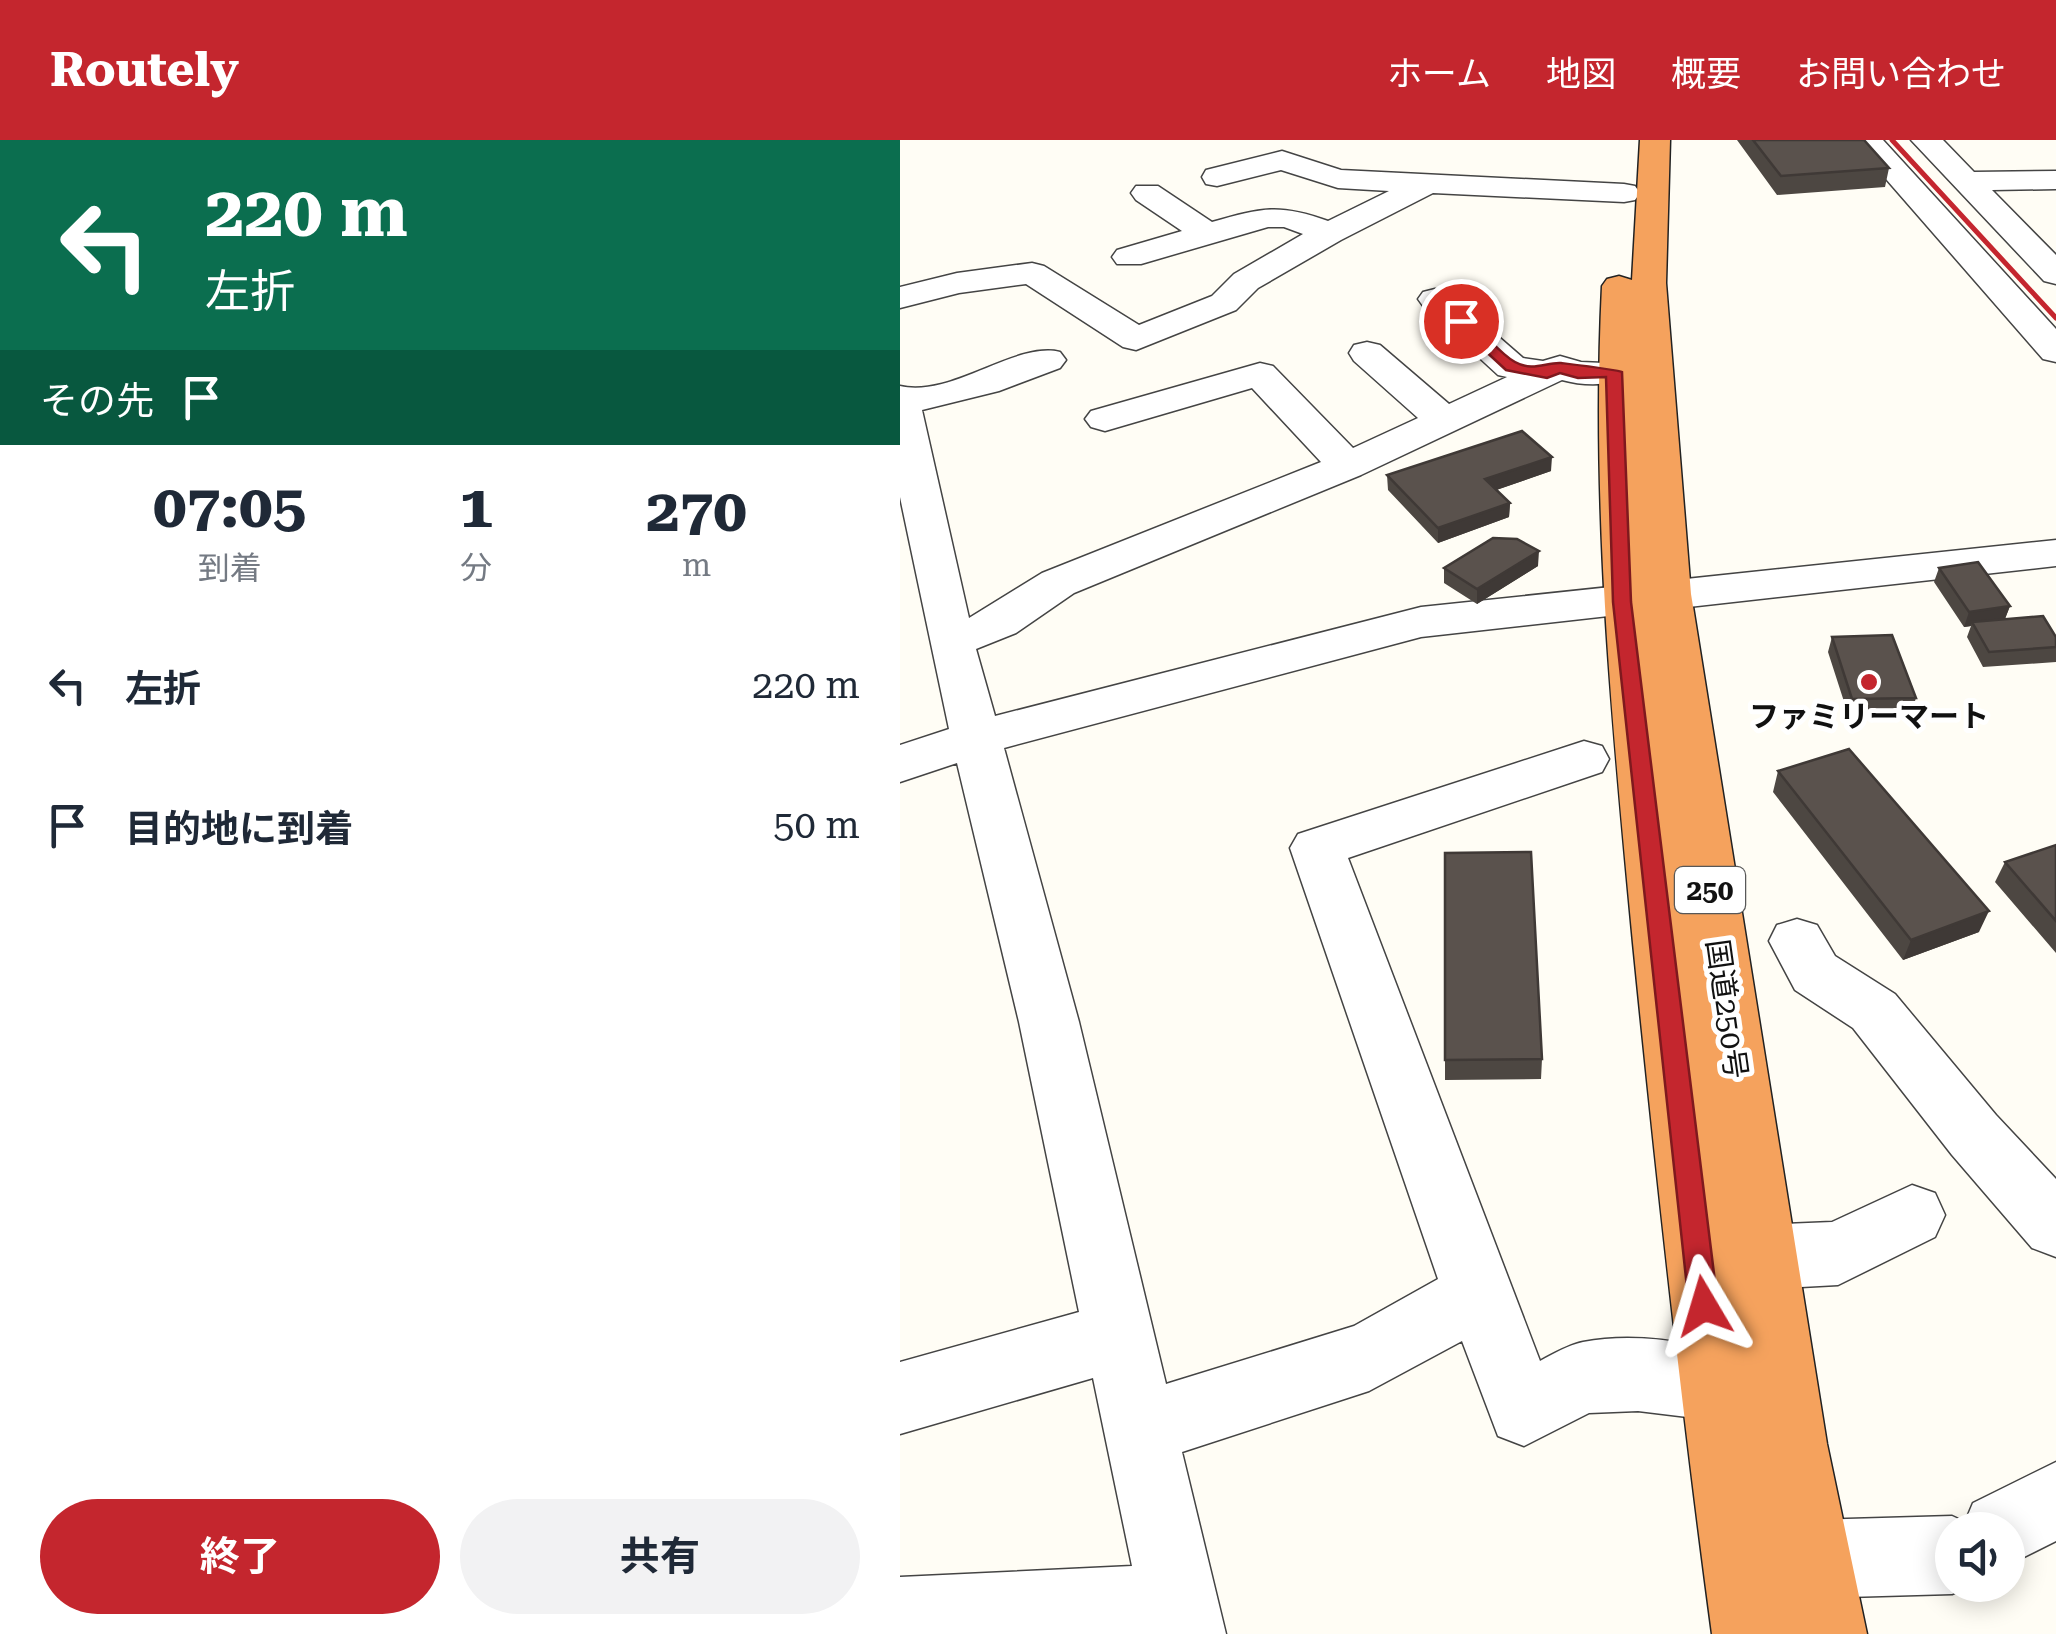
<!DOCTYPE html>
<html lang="ja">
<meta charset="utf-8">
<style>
:root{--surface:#fff;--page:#f2f2f3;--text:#1f2937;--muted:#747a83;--accent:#c4262e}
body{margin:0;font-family:"Roboto Serif","Noto Sans JP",serif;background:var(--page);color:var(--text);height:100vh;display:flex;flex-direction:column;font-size:38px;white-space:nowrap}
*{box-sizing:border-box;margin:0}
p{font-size:32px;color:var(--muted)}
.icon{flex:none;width:55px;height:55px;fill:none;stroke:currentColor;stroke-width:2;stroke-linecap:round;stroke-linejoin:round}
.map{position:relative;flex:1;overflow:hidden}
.side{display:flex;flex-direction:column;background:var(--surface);width:900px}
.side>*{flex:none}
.guide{background:#0b6e4f;color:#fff;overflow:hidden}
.fabs{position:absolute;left:1035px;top:1372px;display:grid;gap:20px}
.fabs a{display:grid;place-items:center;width:90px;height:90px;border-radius:50%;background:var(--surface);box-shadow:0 5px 25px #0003;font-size:50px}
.pin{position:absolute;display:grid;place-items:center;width:85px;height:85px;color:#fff;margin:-42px;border:5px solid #fff;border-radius:50%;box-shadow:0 2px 10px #0007}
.me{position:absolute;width:110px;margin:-55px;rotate:353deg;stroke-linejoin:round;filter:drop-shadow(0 0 8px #0008)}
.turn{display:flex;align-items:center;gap:35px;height:210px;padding:0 40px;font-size:45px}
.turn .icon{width:130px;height:130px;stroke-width:2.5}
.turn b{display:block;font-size:70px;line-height:85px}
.then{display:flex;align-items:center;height:95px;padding:0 40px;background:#0003;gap:20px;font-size:38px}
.eta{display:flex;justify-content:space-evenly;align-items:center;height:170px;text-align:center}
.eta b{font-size:60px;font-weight:700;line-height:70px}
.button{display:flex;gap:20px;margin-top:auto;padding:20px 40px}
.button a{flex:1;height:115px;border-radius:60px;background:var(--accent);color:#fff;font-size:40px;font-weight:700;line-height:115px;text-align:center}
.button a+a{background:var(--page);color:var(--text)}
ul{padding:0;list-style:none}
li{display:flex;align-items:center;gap:30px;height:140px;padding:0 40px}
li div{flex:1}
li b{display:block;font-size:38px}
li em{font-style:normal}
header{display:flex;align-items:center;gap:60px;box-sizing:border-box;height:140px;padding:0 50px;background:var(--accent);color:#fff}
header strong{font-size:48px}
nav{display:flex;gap:55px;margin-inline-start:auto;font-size:35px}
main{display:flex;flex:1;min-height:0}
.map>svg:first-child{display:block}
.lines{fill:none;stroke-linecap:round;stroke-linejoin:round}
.minor-casing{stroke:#444;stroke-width:3}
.highway-casing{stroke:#222;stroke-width:3}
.minor{fill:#fff;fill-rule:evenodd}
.highway{fill:#f5a25d;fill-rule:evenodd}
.rail{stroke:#c4262e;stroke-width:5}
.wall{fill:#4d4742}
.shaded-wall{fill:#3f3936}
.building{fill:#5a524d;stroke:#3f3936;stroke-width:2.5}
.route{fill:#c4262e;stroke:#7f191e;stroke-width:2.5}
.poi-dot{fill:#c4262e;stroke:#fff;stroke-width:4}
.labels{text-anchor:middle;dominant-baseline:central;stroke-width:10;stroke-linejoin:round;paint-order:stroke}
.shield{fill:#fff;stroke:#585858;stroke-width:2.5}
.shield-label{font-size:28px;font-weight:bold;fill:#111}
.poi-label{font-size:30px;font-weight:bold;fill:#111;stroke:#fff}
.street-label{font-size:30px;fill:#111;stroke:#fff}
</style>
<header>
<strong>Routely</strong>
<nav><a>ホーム</a><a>地図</a><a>概要</a><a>お問い合わせ</a></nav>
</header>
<main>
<section class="side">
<div class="guide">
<div class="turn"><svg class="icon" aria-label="left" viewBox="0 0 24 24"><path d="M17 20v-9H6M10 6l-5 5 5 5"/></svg><div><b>220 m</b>左折</div></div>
<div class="then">その先<svg class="icon" aria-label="arrive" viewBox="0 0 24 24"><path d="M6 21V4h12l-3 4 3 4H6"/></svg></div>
</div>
<div class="eta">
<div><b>07:05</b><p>到着</p></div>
<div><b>1</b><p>分</p></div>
<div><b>270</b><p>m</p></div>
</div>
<ul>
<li><svg class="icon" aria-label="left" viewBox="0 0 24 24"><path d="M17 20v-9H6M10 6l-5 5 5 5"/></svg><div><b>左折</b></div><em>220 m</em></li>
<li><svg class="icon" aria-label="arrive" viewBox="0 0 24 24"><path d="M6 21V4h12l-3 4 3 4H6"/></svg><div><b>目的地に到着</b></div><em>50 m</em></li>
</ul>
<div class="button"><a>終了</a><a>共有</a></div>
</section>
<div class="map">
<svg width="1156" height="1494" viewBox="0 0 1156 1494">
<rect width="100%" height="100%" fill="#fffdf5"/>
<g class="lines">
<defs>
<path id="minor" d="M952,0H983L1156,189V222L1143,219Z
M1011,0H1043L1074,32L1156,31V49L1092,50L1156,115V144L1144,141Z
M382,11L441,30L724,44L735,46L740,53L735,60L724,62L533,53L441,100L358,148L336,170L236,210L223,207L126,144L59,153L0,168V147L57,133L132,123L144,126L239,185L312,156L334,134L403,94L384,87H368L241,124H217L212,117L217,110L282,91L236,60L231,53L236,46H258L312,82C361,68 379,63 428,81L489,51L438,48L381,30L317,46L306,44L302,37L306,30Z
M535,149L547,152L623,218L643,221L660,216L681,222L727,224L733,232L727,240C706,245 683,246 662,240L461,335L174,453L116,493L76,509L95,576L521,467L1156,400V426L521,497L104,608L179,882L266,1244L454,1186L538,1139L390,708L398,694L684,601L702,606L709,619L702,632L448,718L640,1221C653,1214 668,1205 683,1202C731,1193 793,1200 837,1219L848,1244L837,1269L812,1280L738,1271L689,1273L624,1306L598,1296L562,1201L469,1251L282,1312L326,1494H0V1437L232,1426L193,1238L0,1294V1222L179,1172L119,882L57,623L0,642V605L49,589L0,357V246C52,258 115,201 160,212L166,220L160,228L99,251L22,270L69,478L142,433L421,322L352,248L205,291L191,287L185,279L191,271L360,223L373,226L453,308L518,278L454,221L449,213L454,205L467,202L480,205L549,264L607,237L598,235L523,166L518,159L523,152Z
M897,779L917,785L935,816L995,854L1096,975L1156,1039V1117L1132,1108L1052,1015L953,888L895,850L869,801L877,785Z
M1012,1045L1035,1053L1045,1075L1035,1097L938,1145L863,1149L839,1140L829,1117L839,1094L863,1085L932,1082Z
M1156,1322V1401L1108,1425V1390H1052V1445H1073L1052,1454L912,1458L884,1447L873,1419L884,1391L912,1380L1052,1376L1065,1382L1073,1363Z"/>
<path id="highway" d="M740,0H770L766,143L791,454L927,1304L967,1494H812C781,1264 756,1033 733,803C712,583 691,366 702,146L707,139L719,136L732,140Z"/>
</defs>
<use href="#minor" class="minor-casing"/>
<use href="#highway" class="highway-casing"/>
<use href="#minor" class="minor"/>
<use href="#highway" class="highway"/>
<path class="rail" d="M992,0L1156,178"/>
</g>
<path class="wall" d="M837,0H964L989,28L985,47L877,55Z
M651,331L596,350L610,363L609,377L538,403L488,350L487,335Z
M638,426L577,464L544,443V428Z
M1039,428L1110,466L1105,479L1156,497V522L1083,527L1067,497L1071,486L1064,487L1034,442Z
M932,497L1016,558L1011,573L948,574L928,512Z
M878,631L1079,792L1003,820L873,652Z
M1156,705V813L1095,742L1105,722Z
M642,919L641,939L545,940V920Z"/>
<path class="shaded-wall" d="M652,317L651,331L585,354V339Z
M610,363L609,377L538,403V388Z
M639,411L638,426L577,464V449Z
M1110,466L1104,481L1072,482L1071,486L1064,487L1069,472Z
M1089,771L1079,792L1003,820L1011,800Z"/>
<path class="building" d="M853,0H964L989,28L881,36Z
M622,291L652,317L585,339L610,363L538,388L487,335Z
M593,398L617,399L639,411L577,449L544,428Z
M1078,422L1110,466L1069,472L1039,428Z
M1143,476L1156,497V507L1089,512L1072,482Z
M992,495L1016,558L952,559L932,497Z
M949,609L1089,771L1011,800L878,631Z
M1156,705V781L1105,722Z
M631,712L642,919L545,920V713Z"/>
<path class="route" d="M561,177C582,186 595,211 615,222C633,232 646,222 661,223C669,224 719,230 722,232L731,462L818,1166L814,1176L804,1180L793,1176L789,1166L713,462L706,237L678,238L660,233L647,238L606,230L556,184V178Z"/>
<circle class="poi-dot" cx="969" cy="542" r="10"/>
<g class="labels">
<rect class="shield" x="775" y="727" width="70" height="46" rx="8"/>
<g class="shield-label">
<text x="810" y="750">250</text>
</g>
<g class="poi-label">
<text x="969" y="576">ファミリーマート</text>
</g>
<g class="street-label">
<text transform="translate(827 869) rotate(82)">国道250号</text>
</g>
</g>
</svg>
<div class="fabs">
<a><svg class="icon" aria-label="sound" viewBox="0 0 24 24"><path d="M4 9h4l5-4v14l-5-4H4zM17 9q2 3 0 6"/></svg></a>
</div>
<div class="pin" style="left:561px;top:181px;background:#d93025"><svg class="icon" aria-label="arrive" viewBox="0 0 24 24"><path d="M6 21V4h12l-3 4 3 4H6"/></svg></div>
<svg class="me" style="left:804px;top:1166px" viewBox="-20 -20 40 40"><path d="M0-17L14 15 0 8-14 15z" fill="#c4262e" stroke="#fff" stroke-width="4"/></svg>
</div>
</main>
